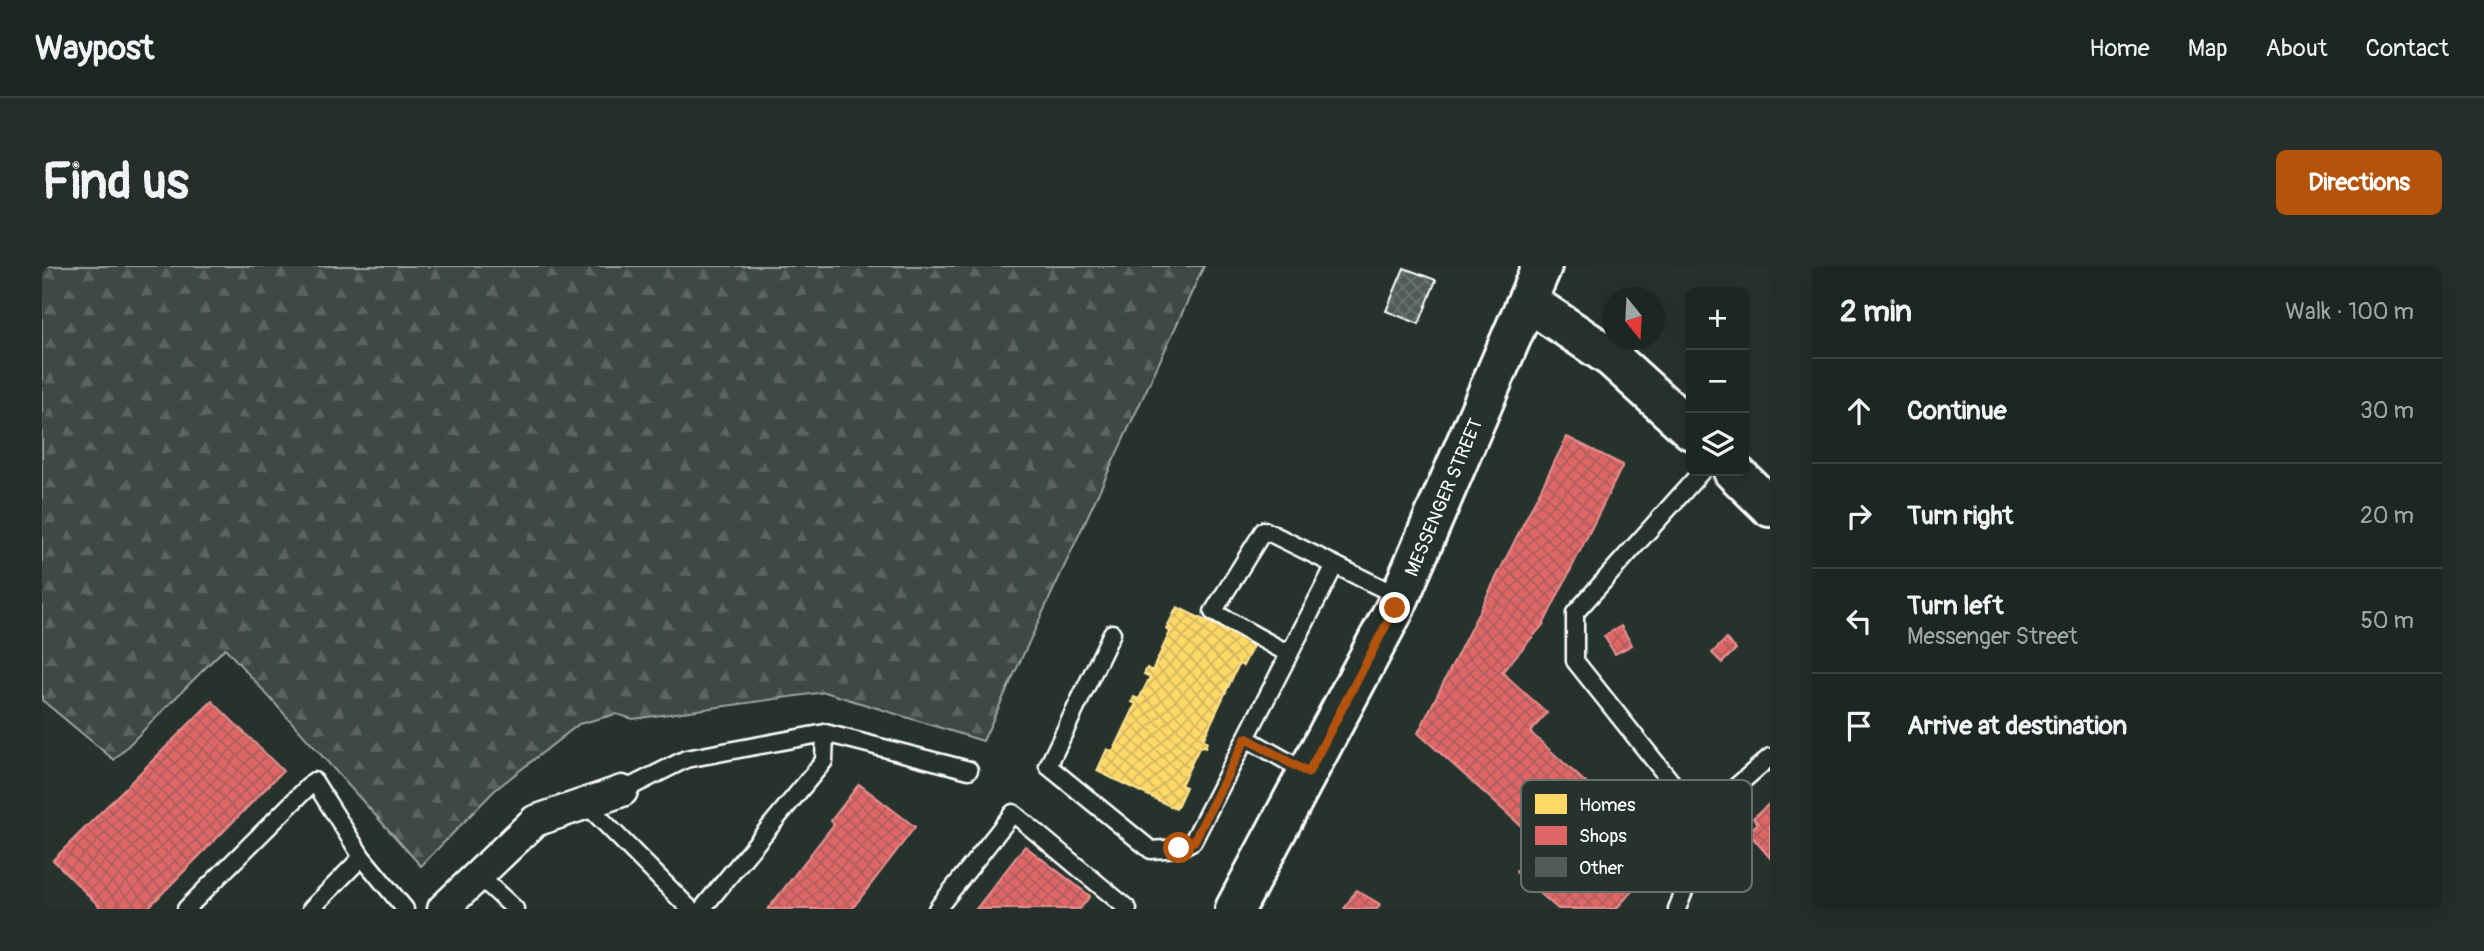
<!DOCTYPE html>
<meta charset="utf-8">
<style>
:root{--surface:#1c2622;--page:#252e2a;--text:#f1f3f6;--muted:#a0a5a5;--line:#3a4340;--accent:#b45309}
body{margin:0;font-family:Pangolin,sans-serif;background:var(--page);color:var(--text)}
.controls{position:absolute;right:21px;top:21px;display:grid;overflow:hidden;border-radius:10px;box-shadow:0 7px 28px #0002}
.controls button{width:63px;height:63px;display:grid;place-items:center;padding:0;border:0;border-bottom:2px solid var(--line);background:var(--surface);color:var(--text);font:35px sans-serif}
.compass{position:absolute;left:1560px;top:21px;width:63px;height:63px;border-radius:50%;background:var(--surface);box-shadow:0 7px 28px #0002;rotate:162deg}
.stop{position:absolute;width:21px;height:21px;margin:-16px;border:5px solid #b45309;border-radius:50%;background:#fff}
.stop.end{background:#b45309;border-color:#fff;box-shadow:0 2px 7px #0008}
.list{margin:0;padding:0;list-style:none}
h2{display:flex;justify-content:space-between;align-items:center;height:91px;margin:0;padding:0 28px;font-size:30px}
h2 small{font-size:23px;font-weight:400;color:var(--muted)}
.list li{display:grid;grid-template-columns:46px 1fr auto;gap:21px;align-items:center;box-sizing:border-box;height:105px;padding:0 28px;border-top:2px solid var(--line)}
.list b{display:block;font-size:26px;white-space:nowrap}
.list p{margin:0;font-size:23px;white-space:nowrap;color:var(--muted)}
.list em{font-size:23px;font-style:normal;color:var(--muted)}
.icon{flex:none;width:38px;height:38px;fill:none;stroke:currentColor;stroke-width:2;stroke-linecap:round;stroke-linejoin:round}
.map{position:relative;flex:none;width:1728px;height:643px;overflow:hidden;border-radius:10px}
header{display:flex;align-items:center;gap:42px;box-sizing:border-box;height:98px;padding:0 35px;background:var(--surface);border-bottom:2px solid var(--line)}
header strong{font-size:33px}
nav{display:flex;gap:38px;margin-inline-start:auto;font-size:24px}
.intro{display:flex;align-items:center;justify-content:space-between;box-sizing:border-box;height:168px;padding:0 42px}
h1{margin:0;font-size:49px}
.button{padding:18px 32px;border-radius:10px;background:var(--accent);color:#fff;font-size:24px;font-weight:700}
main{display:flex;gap:42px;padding:0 42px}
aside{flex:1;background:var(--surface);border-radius:10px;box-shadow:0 7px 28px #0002}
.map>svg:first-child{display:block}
.forest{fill:url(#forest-firs);stroke:#9ea4a2;stroke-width:2}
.homes{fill:url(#homes-cross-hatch);stroke:#ffe494;stroke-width:2}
.shops{fill:url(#shops-cross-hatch);stroke:#e99494;stroke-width:2}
.building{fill:url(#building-cross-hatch);stroke:#fff;stroke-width:2}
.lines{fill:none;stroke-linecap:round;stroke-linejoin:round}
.service-casing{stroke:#fff;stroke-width:21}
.minor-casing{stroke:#fff;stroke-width:35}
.secondary-casing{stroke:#fff;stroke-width:44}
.service{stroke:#26332d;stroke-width:16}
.minor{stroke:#26332d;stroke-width:30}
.secondary{stroke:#26332d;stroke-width:38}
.route{stroke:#b45309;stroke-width:9}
.labels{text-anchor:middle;stroke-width:7;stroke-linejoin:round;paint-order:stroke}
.street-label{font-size:19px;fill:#fff;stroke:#26332d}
.key{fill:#26332d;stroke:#67706c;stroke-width:2}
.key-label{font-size:19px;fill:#fff}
</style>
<header>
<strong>Waypost</strong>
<nav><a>Home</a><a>Map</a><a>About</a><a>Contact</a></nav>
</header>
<div class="intro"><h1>Find us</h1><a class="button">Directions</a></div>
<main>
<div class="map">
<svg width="1728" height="643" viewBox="0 0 1728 643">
<defs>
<pattern id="forest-firs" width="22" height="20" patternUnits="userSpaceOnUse" patternTransform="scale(1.75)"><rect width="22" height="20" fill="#3e4944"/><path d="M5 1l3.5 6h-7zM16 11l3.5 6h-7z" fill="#5b6460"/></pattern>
<pattern id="homes-cross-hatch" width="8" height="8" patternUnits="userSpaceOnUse" patternTransform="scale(1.75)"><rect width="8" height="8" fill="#ffd966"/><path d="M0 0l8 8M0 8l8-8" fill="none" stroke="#d2b660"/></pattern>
<pattern id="shops-cross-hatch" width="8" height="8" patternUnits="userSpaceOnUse" patternTransform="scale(1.75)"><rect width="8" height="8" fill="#e06666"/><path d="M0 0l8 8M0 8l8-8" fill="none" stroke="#ac5d5d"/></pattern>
<pattern id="building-cross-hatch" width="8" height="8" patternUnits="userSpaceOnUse" patternTransform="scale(1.75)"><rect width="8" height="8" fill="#515c57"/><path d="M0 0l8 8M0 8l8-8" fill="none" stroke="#6b7470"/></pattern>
</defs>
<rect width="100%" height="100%" fill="#26332d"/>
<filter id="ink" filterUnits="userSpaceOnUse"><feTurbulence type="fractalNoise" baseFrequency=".0143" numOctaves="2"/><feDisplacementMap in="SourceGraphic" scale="14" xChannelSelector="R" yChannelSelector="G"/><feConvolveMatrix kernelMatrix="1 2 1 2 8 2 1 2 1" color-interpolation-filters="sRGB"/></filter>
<g filter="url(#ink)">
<path class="forest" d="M0,0h1162l-221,475 -158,-49 -192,27 -17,-5 -37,10 -84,66 -74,76 -196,-218 -111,112 -72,-60z"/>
<path class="homes" d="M1135,341l77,37 -11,22 -4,-2 -36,76 4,2 -2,6 -5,-2 -19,39 5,2 -10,22 -79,-38 10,-22 6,3 23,-48 -4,-2 2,-5 5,2 11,-22 -6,-3 3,-6 5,3 18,-39 -4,-3z"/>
<path class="shops" d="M1525,171l56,28 -80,160 -41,47 45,41 -17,19 135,123 -49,54h-58l-42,-37 25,-28 -123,-111z
M1579,360l11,19 -17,9 -11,-18z
M1684,373l10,10 -14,14 -10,-10z
M170,435l71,70 -136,138h-45l-49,-49z
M817,518l56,43 -63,82h-84l66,-85 -3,-3z
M1728,537v55l-22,-26 10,-9 -5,-5z
M983,580l65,50 -10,13h-104z
M1314,624l24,14 -3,5h-33z"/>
<path class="building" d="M1362,2l32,12 -17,44 -33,-13z"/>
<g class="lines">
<defs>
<path id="service" d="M1070,367l-64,133 103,84 28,-2 14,-7 53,-103
M1247,388l-76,-42 51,-82 71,35
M783,467l144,37
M1266,507l-62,-35 89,-173 65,32
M580,525l64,-32 139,-26 -1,28 -122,148
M544,538l104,105
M1658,552l70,-61
M436,609l37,34
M144,643l128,-128 48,76 43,52
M269,643l51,-52
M895,643l76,-96 115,96
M1635,643l10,-25 13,-66 -125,-157v-48l127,-142"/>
<path id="minor" d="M401,643l92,-88 87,-30"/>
<path id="secondary" d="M1485,35l85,57 79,72
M1691,205l37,36
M1193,643l160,-301 147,-342"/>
</defs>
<use href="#service" class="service-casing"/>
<use href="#minor" class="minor-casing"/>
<use href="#secondary" class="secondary-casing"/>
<use href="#service" class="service"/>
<use href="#minor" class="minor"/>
<use href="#secondary" class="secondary"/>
</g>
</g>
<g class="lines" filter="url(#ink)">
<path class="route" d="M1137,582l15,-7 52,-103 62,35 87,-165"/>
</g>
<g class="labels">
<g class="street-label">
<text transform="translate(1401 231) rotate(-67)" y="7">MESSENGER STREET</text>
</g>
</g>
<rect x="1479" y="514" width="231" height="112" rx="10" class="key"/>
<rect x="1493" y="528" width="32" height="20" fill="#ffd966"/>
<rect x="1493" y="560" width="32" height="19" fill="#e06666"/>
<rect x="1493" y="591" width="32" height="20" fill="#515c57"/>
<g class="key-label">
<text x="1537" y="545">Homes</text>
<text x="1537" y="576">Shops</text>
<text x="1537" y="608">Other</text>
</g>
</svg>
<div class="controls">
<button>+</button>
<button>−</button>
<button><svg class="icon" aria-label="layers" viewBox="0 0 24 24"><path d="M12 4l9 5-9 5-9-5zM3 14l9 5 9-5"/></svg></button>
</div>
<svg class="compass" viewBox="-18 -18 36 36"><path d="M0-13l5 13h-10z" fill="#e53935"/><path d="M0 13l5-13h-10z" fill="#a0a5a5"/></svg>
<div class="stop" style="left:1137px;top:582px"></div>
<div class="stop end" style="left:1353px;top:342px"></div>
</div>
<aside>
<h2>2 min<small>Walk · 100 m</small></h2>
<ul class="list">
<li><svg class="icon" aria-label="ahead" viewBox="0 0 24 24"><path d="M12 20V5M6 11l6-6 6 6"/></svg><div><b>Continue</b></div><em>30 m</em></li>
<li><svg class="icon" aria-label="right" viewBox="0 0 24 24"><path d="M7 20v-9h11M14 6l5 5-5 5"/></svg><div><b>Turn right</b></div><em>20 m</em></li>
<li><svg class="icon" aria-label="left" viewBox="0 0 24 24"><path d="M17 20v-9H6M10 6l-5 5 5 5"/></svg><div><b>Turn left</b><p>Messenger Street</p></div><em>50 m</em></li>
<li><svg class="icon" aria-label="arrive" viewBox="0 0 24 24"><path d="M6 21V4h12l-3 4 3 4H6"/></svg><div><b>Arrive at destination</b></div></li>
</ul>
</aside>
</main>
